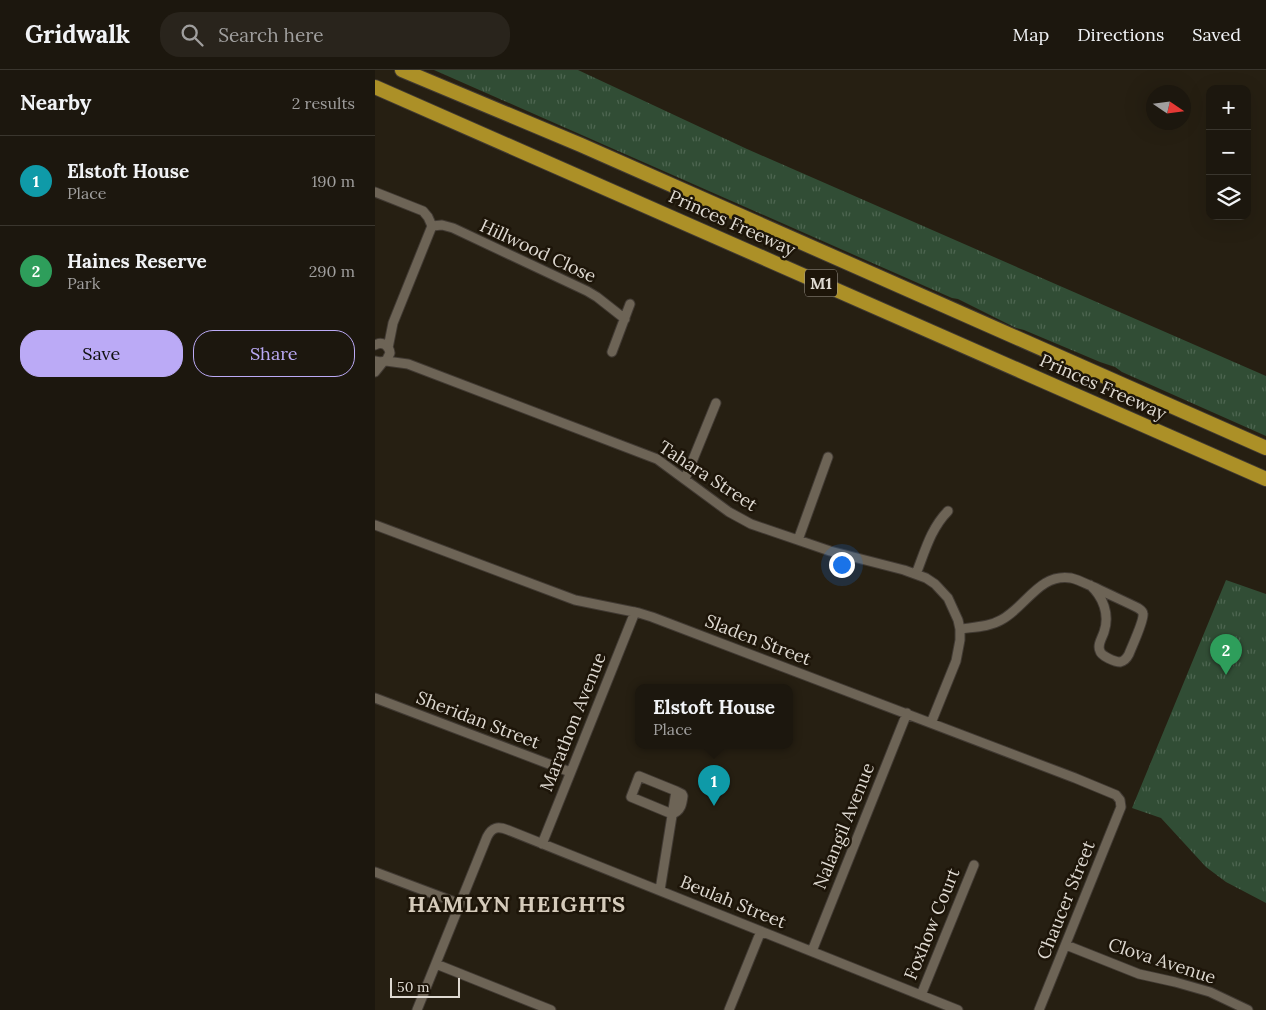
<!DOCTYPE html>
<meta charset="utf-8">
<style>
:root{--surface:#1c170e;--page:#29241c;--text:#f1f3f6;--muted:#a09f9e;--line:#3a362e;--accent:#bbaaf6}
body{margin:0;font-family:Lora,serif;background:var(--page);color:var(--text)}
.controls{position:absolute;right:15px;top:15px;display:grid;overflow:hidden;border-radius:10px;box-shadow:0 5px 20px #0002}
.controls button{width:45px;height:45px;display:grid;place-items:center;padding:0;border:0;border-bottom:1px solid var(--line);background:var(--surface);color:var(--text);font:25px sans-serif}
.compass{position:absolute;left:771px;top:15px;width:45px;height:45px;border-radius:50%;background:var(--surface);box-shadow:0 5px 20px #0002;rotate:103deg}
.scale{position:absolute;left:15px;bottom:12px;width:70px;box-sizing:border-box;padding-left:5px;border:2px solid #ded9d1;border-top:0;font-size:14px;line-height:18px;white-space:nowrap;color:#ded9d1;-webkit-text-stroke:4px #1d1509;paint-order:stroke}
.you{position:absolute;left:466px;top:494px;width:18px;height:18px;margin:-12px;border:4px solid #fff;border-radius:50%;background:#1a73e8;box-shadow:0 0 0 8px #1a73e833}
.badge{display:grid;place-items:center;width:32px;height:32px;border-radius:50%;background:var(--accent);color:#fff;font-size:16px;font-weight:700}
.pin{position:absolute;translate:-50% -41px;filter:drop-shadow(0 1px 2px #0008)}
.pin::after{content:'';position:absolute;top:26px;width:18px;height:15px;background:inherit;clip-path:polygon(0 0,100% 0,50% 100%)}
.popup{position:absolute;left:260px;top:614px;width:158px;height:65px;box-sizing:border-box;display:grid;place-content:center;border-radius:10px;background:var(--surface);filter:drop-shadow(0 1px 4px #0005);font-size:16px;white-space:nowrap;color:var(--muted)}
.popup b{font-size:19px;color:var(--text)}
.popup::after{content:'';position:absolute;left:50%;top:100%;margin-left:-10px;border:10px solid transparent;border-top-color:var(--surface)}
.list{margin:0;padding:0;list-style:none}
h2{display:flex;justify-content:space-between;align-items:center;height:65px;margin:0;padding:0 20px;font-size:21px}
h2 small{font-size:16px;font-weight:400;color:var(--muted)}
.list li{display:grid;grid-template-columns:32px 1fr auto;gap:15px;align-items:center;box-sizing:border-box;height:90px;padding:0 20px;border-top:1px solid var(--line)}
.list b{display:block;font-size:19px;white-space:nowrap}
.list p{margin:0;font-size:16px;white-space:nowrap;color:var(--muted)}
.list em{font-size:16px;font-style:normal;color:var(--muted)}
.actions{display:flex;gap:10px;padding:15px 20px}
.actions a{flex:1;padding:11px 0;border:1px solid var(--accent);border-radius:20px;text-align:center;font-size:18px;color:var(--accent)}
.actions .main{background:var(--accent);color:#111}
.icon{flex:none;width:28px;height:28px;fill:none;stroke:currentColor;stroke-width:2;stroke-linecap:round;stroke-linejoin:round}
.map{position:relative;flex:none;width:891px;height:940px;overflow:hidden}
header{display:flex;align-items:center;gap:30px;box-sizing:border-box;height:70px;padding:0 25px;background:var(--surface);border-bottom:1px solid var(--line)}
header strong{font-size:24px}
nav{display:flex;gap:28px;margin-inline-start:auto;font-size:18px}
.search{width:350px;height:45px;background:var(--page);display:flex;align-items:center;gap:12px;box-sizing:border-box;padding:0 18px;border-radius:20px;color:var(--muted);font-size:19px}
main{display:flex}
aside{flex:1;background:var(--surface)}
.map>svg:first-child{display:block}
.grass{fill:url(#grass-tufts)}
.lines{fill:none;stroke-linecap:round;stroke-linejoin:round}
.minor-casing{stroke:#413a33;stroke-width:11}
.highway-casing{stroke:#413a33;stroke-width:16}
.minor{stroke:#6d6456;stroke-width:9}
.highway{stroke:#ac9027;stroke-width:14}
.labels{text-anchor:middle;stroke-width:5;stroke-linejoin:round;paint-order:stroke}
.shield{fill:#1d1509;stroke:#a49e95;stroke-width:1}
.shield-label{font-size:16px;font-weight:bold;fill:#ded9d1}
.street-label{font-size:18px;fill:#ded9d1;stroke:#1d1509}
.district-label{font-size:22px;font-weight:bold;letter-spacing:1px;fill:#d5cbbb;stroke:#1d1509}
</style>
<header>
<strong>Gridwalk</strong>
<div class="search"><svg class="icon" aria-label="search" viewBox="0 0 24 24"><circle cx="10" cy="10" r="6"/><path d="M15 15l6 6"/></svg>Search here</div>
<nav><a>Map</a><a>Directions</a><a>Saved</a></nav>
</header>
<main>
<aside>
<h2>Nearby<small>2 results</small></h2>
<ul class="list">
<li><span class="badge" style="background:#0f9aa8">1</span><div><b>Elstoft House</b><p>Place</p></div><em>190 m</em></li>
<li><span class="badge" style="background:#2e9e5b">2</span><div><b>Haines Reserve</b><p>Park</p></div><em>290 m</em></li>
</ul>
<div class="actions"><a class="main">Save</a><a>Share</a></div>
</aside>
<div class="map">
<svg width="891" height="940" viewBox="0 0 891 940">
<defs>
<pattern id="grass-tufts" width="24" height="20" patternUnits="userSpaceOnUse" patternTransform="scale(1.25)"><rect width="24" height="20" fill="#314d35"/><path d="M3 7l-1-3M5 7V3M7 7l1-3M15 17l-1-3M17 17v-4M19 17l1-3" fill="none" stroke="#4e6651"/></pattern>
</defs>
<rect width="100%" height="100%" fill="#261f12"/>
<path class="grass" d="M59,0h144l169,79 519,227v60l-144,-64 -7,-5 -15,-5 -76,-32 -8,-2 -58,-29 -6,-1z
M851,510l40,14v309l-40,-21 -20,-15 -45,-49 -29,-10z"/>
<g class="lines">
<defs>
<path id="minor" d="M0,122l48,19 5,6 4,9
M57,156l10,-1 11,3 134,63 10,6 28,22
M0,275c7,-4 14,0 15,8l-4,8 -6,1 -5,-1
M13,278l5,-25 39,-97
M237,282l18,-48
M11,291l22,3 249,95 72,53 22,12 79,27 74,19 22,8 9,6 13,14 10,22 2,9v11l-4,21 -25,62
M0,302l8,-10
M310,409l31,-76
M0,455l200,75 64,13 13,4 423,161 41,17 4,5 1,7 -82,203
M423,470l30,-83
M541,504c9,-23 15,-46 32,-63
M585,559c14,-2 29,-2 41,-9 25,-13 38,-47 70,-42 9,2 17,7 25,10 14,7 28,13 42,20 3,2 5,3 5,6 1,7 -11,32 -14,40 -2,4 -4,7 -9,8 -5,0 -19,-6 -20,-11 -3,-6 2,-13 4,-19 6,-18 -1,-35 -14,-47
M0,628l195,74
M297,744c9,-3 10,-10 11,-18l-1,-2 -6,-3
M167,774l93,-232
M0,802l85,32
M285,820l16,-99 -37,-15 -8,21 41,17
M691,875l73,29 36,8 35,10 38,18
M437,881l95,-238
M61,894l115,46
M546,925l53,-130
M42,940l70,-173c5,-10 11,-11 21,-7l450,180
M354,940l32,-79"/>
<path id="highway" d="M27,0l179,75 685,303
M0,17l891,392"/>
</defs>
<use href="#minor" class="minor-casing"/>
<use href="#highway" class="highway-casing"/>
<use href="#minor" class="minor"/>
<use href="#highway" class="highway"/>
</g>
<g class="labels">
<rect class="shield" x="430" y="199.5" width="32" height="27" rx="4"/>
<g class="shield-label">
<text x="446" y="219">M1</text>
</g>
<g class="street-label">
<text transform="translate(357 153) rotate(24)" y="6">Princes Freeway</text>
<text transform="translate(163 181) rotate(25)" y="6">Hillwood Close</text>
<text transform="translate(728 317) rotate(24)" y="6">Princes Freeway</text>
<text transform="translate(333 406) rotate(33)" y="6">Tahara Street</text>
<text transform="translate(383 570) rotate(21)" y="6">Sladen Street</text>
<text transform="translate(103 650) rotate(21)" y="6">Sheridan Street</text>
<text transform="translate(198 652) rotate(-68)" y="6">Marathon Avenue</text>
<text transform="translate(469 756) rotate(-68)" y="6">Nalangil Avenue</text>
<text transform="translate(691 830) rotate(-68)" y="6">Chaucer Street</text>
<text transform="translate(358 832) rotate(22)" y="6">Beulah Street</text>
<text transform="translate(557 854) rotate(-68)" y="6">Foxhow Court</text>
<text transform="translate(787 891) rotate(18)" y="6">Clova Avenue</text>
</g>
<g class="district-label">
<text x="142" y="842">HAMLYN HEIGHTS</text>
</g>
</g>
</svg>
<div class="controls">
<button>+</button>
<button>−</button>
<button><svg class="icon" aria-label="layers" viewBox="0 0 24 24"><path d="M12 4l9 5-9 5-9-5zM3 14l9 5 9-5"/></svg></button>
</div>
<svg class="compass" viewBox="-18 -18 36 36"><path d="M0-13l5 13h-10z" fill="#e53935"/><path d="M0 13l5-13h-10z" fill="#a09f9e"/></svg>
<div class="scale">50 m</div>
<div class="you"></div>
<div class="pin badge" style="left:339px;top:736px;background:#0f9aa8">1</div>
<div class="popup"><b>Elstoft House</b>Place</div>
<div class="pin badge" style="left:851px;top:605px;background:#2e9e5b">2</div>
</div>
</main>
